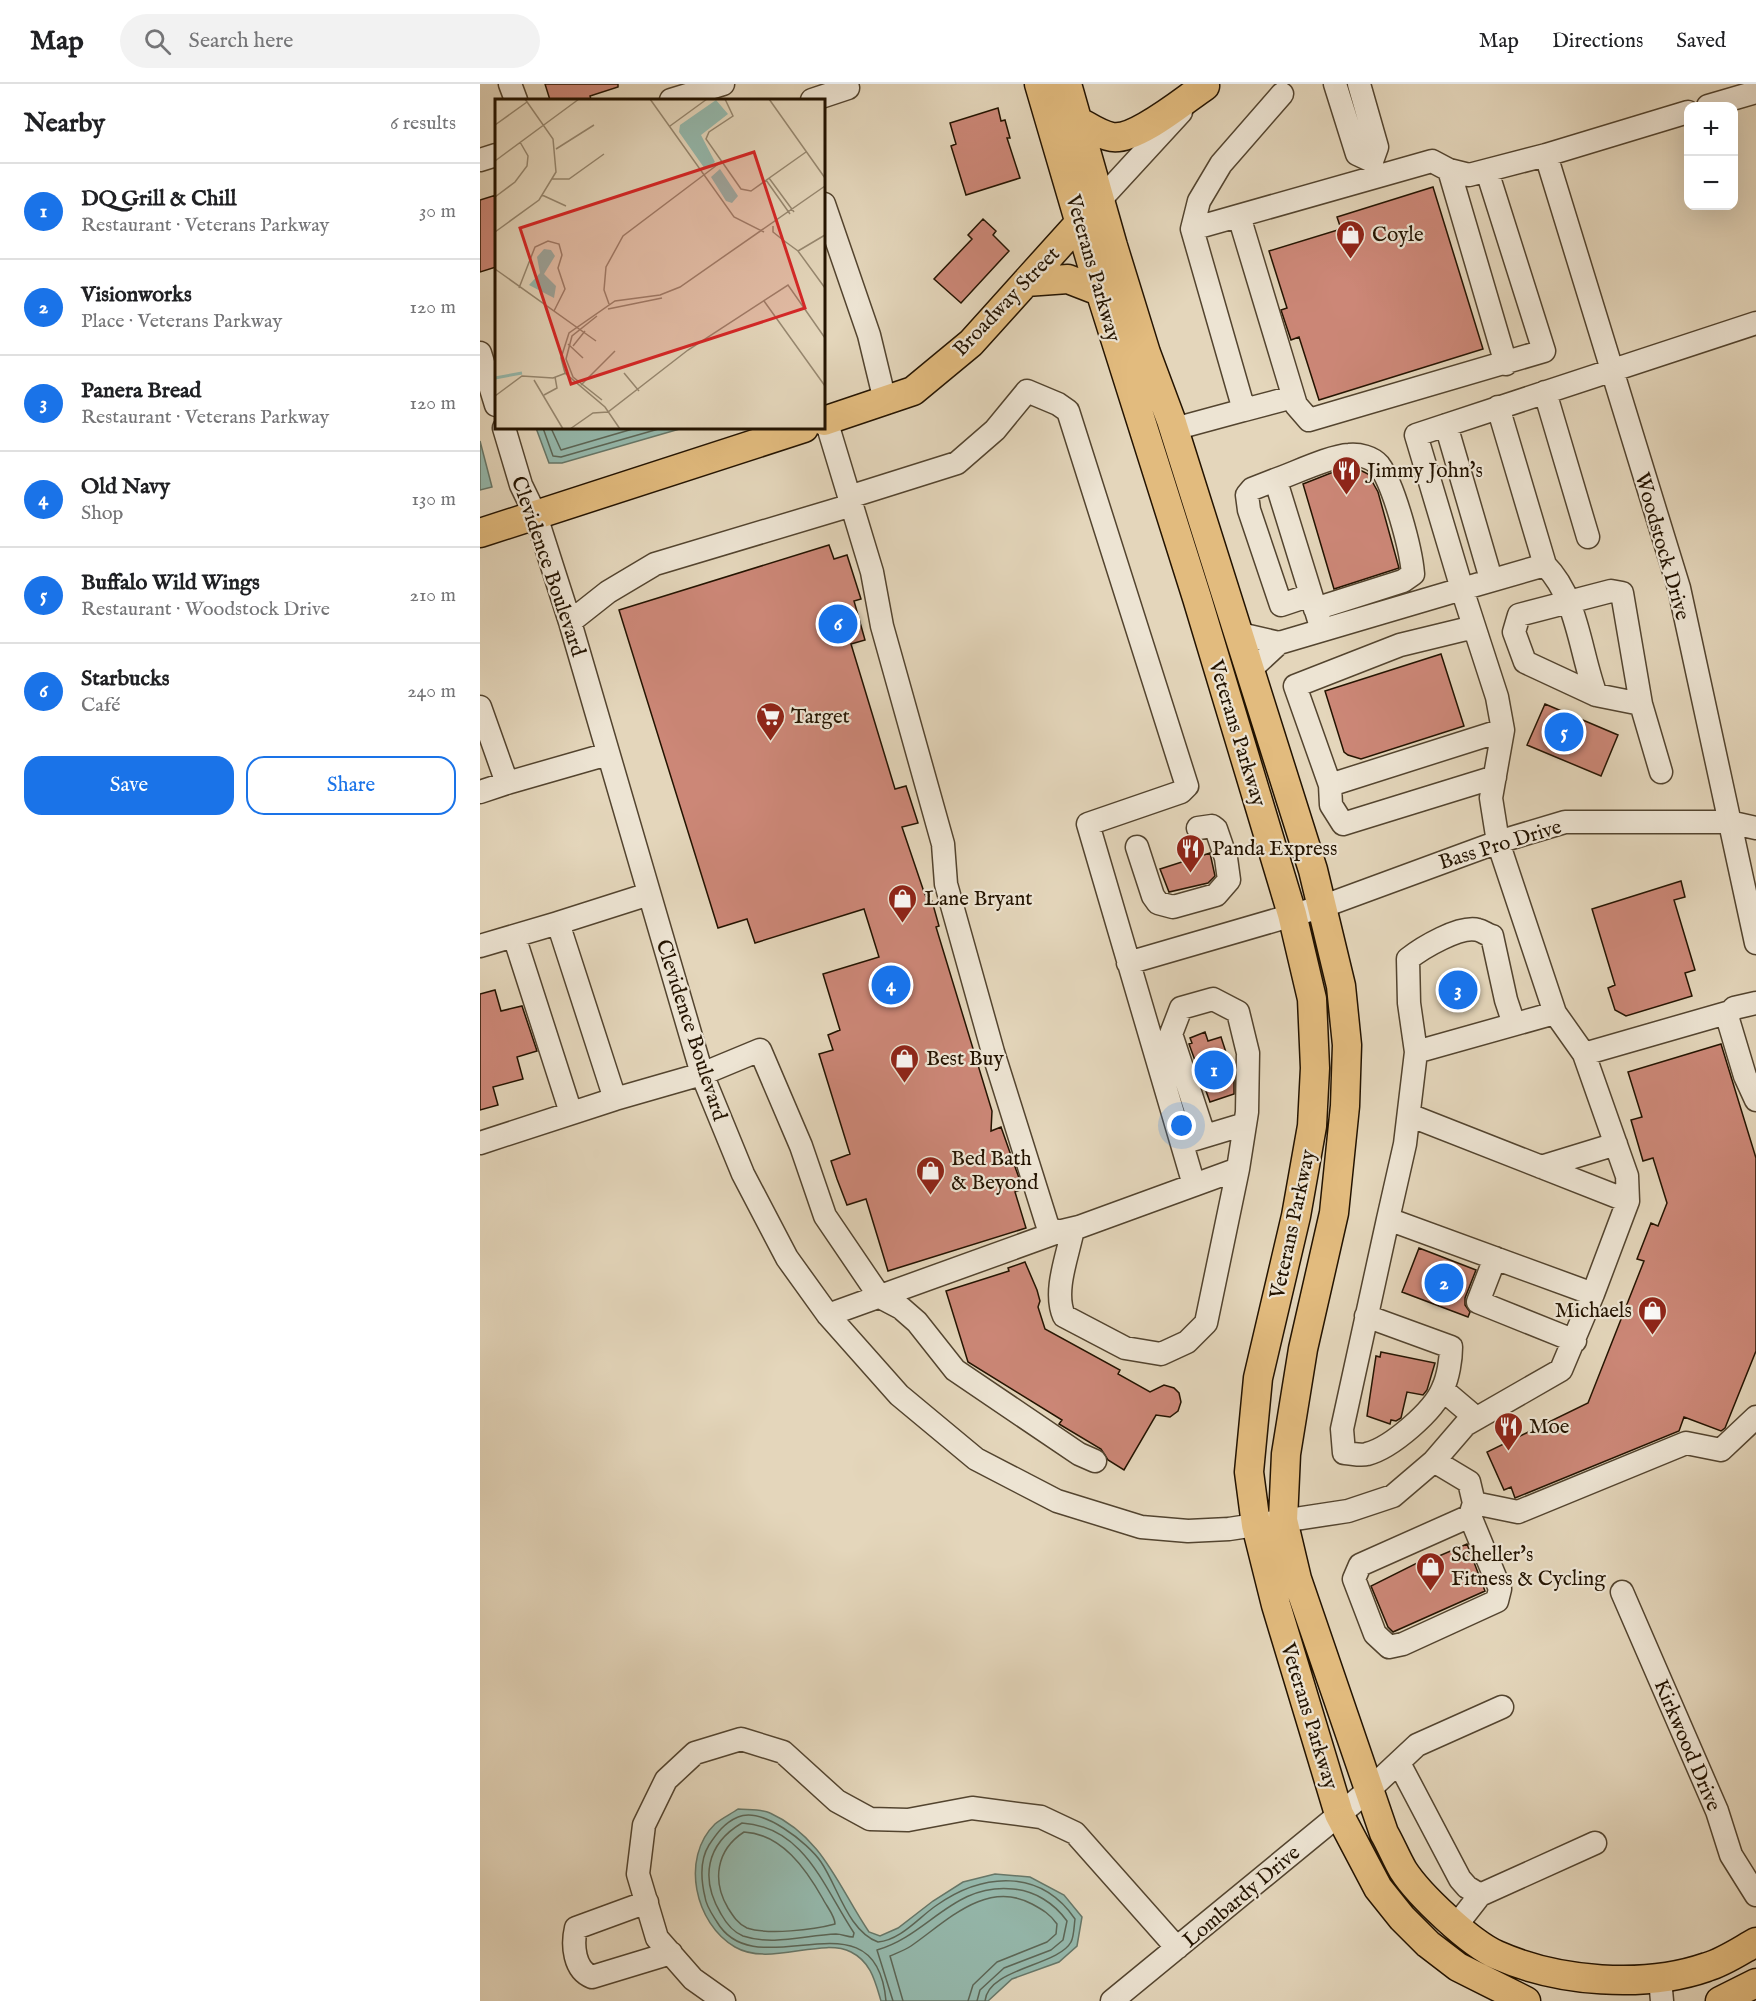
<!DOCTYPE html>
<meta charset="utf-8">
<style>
:root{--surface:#fff;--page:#f2f2f2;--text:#202124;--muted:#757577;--line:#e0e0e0;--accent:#1a73e8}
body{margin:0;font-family:"IM FELL English",serif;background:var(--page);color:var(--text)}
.controls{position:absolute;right:18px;top:18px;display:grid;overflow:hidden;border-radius:12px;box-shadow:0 6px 24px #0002}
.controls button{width:54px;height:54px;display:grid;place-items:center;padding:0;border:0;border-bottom:2px solid var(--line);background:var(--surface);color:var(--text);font:30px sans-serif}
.you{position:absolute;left:702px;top:1042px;width:21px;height:21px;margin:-15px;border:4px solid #fff;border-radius:50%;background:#1a73e8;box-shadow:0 0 0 9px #1a73e833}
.badge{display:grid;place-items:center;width:39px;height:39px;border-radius:50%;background:var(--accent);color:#fff;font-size:20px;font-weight:700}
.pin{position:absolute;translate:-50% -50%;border:3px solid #fff;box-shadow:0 2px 6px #0006}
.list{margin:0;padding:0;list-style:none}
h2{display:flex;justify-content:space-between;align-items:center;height:78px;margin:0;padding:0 24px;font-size:26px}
h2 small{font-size:20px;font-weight:400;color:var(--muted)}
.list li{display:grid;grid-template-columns:39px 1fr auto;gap:18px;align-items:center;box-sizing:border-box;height:96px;padding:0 24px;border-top:2px solid var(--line)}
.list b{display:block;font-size:22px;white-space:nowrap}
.list p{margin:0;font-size:20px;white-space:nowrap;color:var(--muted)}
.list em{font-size:20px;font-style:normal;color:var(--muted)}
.actions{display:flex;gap:12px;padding:18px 24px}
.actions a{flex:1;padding:14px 0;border:2px solid var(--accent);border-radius:18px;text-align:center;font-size:21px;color:var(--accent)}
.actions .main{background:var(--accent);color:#fff}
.icon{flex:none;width:33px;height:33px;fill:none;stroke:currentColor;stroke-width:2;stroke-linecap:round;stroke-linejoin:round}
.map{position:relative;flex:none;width:1276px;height:1917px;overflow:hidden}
header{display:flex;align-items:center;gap:36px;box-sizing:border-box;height:84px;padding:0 30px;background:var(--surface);border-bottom:2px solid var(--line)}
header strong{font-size:28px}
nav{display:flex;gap:33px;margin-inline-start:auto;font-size:21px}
.search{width:420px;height:54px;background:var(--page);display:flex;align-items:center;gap:15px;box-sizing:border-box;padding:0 21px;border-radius:33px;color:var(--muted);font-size:22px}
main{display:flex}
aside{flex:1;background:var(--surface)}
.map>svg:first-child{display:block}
.water{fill:#95b9ad;stroke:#677768;stroke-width:1.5}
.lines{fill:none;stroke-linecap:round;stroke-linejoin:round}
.shore{stroke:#5c6656;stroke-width:1.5}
.building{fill:#cc8777;stroke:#231300;stroke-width:1.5}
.minor-casing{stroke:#53442f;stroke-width:25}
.major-casing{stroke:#231300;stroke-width:31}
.minor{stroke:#ede4d3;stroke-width:22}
.major{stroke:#e2bb7e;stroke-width:28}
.labels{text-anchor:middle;stroke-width:4.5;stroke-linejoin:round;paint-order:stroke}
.poi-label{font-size:21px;fill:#231300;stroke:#ede4d3;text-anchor:start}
.street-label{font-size:21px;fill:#231300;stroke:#ede4d3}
.inset-river{fill:none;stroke:#95b9ad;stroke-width:3}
.inset-road{fill:none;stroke:#978870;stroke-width:1.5}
.view{fill:#d62828;fill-opacity:0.15;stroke:#d62828;stroke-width:3}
.inset-edge{fill:none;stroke:#231300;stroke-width:3}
</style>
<header>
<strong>Map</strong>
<div class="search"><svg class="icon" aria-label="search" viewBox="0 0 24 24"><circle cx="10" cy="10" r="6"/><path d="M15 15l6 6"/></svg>Search here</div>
<nav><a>Map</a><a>Directions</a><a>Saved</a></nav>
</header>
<main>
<aside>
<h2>Nearby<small>6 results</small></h2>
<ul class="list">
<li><span class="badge">1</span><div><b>DQ Grill &amp; Chill</b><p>Restaurant · Veterans Parkway</p></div><em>30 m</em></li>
<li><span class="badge">2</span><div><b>Visionworks</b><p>Place · Veterans Parkway</p></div><em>120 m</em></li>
<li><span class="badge">3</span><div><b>Panera Bread</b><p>Restaurant · Veterans Parkway</p></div><em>120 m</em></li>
<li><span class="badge">4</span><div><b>Old Navy</b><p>Shop</p></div><em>130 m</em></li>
<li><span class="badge">5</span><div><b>Buffalo Wild Wings</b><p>Restaurant · Woodstock Drive</p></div><em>210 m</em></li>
<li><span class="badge">6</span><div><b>Starbucks</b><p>Café</p></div><em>240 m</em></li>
</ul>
<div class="actions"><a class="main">Save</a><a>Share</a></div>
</aside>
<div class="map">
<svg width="1276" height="1917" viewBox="0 0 1276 1917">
<rect width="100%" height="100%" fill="#e4d6bb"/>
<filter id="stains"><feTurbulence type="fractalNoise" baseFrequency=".00333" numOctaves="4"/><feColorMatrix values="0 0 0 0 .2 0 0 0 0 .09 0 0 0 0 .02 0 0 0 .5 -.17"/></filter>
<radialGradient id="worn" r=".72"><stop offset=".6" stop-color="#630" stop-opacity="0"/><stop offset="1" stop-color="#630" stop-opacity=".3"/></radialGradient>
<path class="water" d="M56,344h147l-121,35h-13z
M0,357l12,46 -12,3z
M258,1725c10,1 24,0 32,4 53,24 69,75 99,119l11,4 18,-8 35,-27 30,-19 32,-8 35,3 34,18 18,22 -5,29 -18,16 -47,17 -24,22h-107c-6,-20 -10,-39 -30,-49 -30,-15 -82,15 -116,-5 -40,-23 -55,-89 -20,-123 7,-6 16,-10 23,-15z"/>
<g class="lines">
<path class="shore" d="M63,344l10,28 8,1 101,-29
M71,344l10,22 75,-22
M262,1739c63,4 82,65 112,110l-1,4c-6,0 -11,-3 -17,-3 -30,1 -63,12 -93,2 -10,-4 -17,-13 -22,-22 -21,-35 -15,-70 21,-91z
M264,1748c38,2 62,37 79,67 4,8 12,17 12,25 -22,6 -67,11 -88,4 -9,-4 -14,-12 -19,-20 -16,-27 -12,-58 16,-76z
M406,1917c-10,-114 -129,-11 -169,-79 -5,-8 -11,-16 -12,-25 -4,-17 -6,-36 4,-52 8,-12 15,-22 29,-28 24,-11 70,26 83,45 17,25 27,69 57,80 23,-2 41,-25 59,-37 46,-32 103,-37 138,14 -1,7 -1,18 -4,23 -13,24 -83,26 -86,59
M413,1917l-16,-51c52,-15 76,-67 136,-61 22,2 41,14 54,32l-4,19 -12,10 -47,18 -24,22 -3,11
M423,1917l-13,-45c7,-3 15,-6 21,-10 35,-24 75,-67 121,-42 11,6 18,10 25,20l-1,10 -9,8 -50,20 -24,23 -5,16"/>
</g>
<path class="building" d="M65,0h73v3l-28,9 1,4h-41z
M518,24l3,13 4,-1 5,18h-3l13,40 -54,17 -15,-49 5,-2 -6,-21z
M953,103l50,162 -164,51 -20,-63 -8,3 -10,-30 6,-2 -18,-57 72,-22 -4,-12z
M16,111v72l-16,5v-72z
M503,135l13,12 -3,4 16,16 -48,52 -27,-24 38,-40 -4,-4z
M876,384l12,6 10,18 21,76 -65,21 -31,-105 33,-13z
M349,461l5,14 13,-4 14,44 -7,2 11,39 -14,4 44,145 11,-3 12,37 -16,4 22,65 4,9h4l7,25 -3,1 56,184 -1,20 10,-4 18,51 1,12 -5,2 11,36 -138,43 -22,-72 -19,6 -10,-26 -6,-18 19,-7 -31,-100 14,-4 -5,-15 12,-5 -17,-56 56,-17 -15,-48 -109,34 -8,-24 -29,9 -99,-318z
M961,570l23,72 -103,33 -13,-4 -4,-3 -19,-61z
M1065,620l73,31 -17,41 -74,-31z
M730,769l5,23 -7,7 -39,9 -9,-23z
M1201,797l4,16 -11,3 21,70 -10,3 7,23 -66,20 -11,-6 -7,-22 7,-3 -23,-76z
M15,906l6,21 21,-5 15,45 -20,6 6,22 -30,8 5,18 -18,5v-116z
M725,948l3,9 13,-4 13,40v17l-24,8 -21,-58 3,-1 -2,-5z
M1241,960l35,114v193l-31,77 -4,3 -37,-14 -5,14 -164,67 -4,-11 -7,3 -17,-38 101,-49 56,-142 -7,-2 14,-36 7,3 9,-23 -14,-45 -10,3 -12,-41 11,-3 -14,-45z
M939,1164l57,22 -11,28v7l5,7 -2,5 -66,-25z
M545,1178l12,28 3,11 -2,6 7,22 75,41 -2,4 32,18 14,-7 10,3 5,5 2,9 -3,9 -8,6 -14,-2 -32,55 -16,-10 -7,-11 -42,-25 3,-4 -94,-58 -22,-71 63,-20 -1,-3z
M901,1268l54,11 -8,27 -4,5 -16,-3 -6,26 -5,3 -5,-1 -1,4 -23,-8 9,-60 4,1z
M987,1460l18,47 -92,41 -5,-5 -17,-41 60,-30 1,3z"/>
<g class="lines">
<defs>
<path id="minor" d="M30,0l6,16
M855,0l22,70 15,7 5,-14 -18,-63
M191,16l52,-16
M332,16l36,-12 -1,-4
M1228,22l48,-14
M1066,71l133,433 77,355
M0,76l16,-5
M969,86l57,194
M621,115l80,-87
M344,120l45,131 16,66
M759,132l57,189 13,15 235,-69 -57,-180
M712,145l240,-68 17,9 20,5 77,-20 142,-43
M0,269l16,52
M1065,308l43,145
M1018,323l47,158
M764,326l49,-13
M346,336l46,152 10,54 61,218 3,40 47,168 55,175 10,5 21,-5 159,-58 9,-57 1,-59 -10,-41 -25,-13 -32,9 -10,26 33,101
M966,341l45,154
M24,344l17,57 15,31 34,106 132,452 41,100 44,84 41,57 71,80 77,64 81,42 84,26 47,4 41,-2 119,-18 45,-15 41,-35 35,21 5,21 -4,13 -110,49 -6,14 21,55 14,13 14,-3 94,-43 3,-12 -30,-73
M694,345l70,-19 -52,-181 7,-28 22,-37 61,-70
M795,396c20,-7 55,-24 74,-25 10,-1 23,2 30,10 15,20 32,84 34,109l-10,7 -88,28
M369,413l108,-34 38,-33 32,-39 31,13 10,7 119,375 -6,6 -93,32 106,361
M831,511l-30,10 -32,-95 -2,-15 5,-6 23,-9 4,11 43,139
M90,538l38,-30 47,-28 197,-59
M760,550l39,9
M771,585l28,-26 183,-54 35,108 6,33 -12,68 7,44 57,171 29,41 146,-42
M1116,611l-71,-33 -11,-30 5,-17 92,-24 11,2 19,111
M0,623l27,76 101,-29
M1181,688l-20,-68 -45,-9c-16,-42 -18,-97 -51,-130l-83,24 -46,-154 340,-112
M1015,693l-152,47 -12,-19 -1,-20 173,-55
M850,701l-35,-99 105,-41 74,-18
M0,708l27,-9
M657,763l16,49 5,7 15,4 43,-12 13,-15 -3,-22 -10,-29 -4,-3 -14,2
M169,810l-91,29 57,176 87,-25 58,-24 41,96 24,70 55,81 21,11 16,14 38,48 124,84 16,7
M34,852l57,177
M0,862l78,-23
M648,879l196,-57 174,-64 67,-20h164l27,6
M1276,919l-22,5 -7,8 18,60 11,24
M936,968l-7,-49 -1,-44c14,-11 52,-34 70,-29 5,1 9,5 14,6l14,64 8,24
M1104,970l43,122 1,25 -35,93
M929,1031l219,86
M712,1056l53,-16
M0,1059l135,-44
M1061,1083l75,-23
M908,1135l17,-75 11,-92 139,-39
M593,1145c-5,26 -20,62 -9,87l61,32 36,6 26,-12 19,-19 32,-154
M1015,1174l-17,44 97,39
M348,1231l230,-83
M886,1232l85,31c0,13 -3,30 -8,41 -9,23 -52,60 -76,66 -7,2 -16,-1 -23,-1l-2,-24 46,-210 205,75 -32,76 -96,55 -31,36
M963,1306l33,28
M994,1419l44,9 168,-69 35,7 35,-33
M1142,1508l95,219 14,44 25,40
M919,1679l61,116 7,8 13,8
M167,1818l-71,26c-4,17 -2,42 16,49l79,-24
M975,1843l25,-32 115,-52
M1180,1895l2,22
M244,1917l-31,-22 -36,-41 -19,-64 6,-49 22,-45 29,-27 46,-14 42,13 54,49 33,18 38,1 64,-12 69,9 34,16 102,115
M632,1917l257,-211 48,-45 85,-38"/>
<path id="major" d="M559,0l56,191 102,323 95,316 20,85 3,69 -3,58 -16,90 -38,162 -9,94 7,53 20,80 63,209 39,74 24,30 26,26 30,23 68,34
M587,0l46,162 33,107 25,67 142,450 28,116 6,59 -2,61 -11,107 -31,136 -17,105 -3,66 14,59 87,254c7,12 12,25 19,37 16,25 67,73 94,85 61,27 147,34 210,12 17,-5 33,-16 49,-25
M598,37c11,6 22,14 34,16 24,4 72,-37 93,-51
M546,198l42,-3 31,12
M344,337l89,-30 58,-48 118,-131
M0,449l324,-105
M1240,1917l36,-18"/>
</defs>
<use href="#minor" class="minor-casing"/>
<use href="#major" class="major-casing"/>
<use href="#minor" class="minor"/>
<use href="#major" class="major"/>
</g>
<defs>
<symbol id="shop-pin" viewBox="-11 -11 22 30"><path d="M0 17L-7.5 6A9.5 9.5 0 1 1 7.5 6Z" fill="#8f2418" stroke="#ede4d3"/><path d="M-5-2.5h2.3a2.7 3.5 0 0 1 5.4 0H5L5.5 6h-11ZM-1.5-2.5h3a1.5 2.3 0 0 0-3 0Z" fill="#fff"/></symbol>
<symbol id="restaurant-pin" viewBox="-11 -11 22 30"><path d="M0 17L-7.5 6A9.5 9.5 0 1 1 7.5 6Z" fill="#8f2418" stroke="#ede4d3"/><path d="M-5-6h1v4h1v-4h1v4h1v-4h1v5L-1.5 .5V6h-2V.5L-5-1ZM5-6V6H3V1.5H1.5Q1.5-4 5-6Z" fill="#fff"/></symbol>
<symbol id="supermarket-pin" viewBox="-11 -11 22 30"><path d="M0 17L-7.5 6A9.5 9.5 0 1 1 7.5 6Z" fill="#8f2418" stroke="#ede4d3"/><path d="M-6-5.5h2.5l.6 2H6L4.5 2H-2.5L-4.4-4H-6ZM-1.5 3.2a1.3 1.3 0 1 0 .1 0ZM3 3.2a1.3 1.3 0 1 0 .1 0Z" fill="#fff"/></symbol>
</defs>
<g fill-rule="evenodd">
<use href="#shop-pin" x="854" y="134" width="33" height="45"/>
<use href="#restaurant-pin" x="850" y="370" width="33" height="45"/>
<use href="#supermarket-pin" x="274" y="616" width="33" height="45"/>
<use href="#restaurant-pin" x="694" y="748" width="33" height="45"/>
<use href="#shop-pin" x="406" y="798" width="33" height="45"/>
<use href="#shop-pin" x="408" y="958" width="33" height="45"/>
<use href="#shop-pin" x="434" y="1070" width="33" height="45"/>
<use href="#shop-pin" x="1156" y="1210" width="33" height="45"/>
<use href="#restaurant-pin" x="1012" y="1326" width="33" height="45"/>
<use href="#shop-pin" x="934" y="1466" width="33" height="45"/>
</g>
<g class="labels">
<g class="poi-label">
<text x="892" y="157">Coyle</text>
<text x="887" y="393">Jimmy John's</text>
<text x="311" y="639">Target</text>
<text x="732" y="771">Panda Express</text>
<text x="444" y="821">Lane Bryant</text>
<text x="446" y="981">Best Buy</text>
<text x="471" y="1081">Bed Bath<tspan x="471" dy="24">&amp; Beyond</tspan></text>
<text x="1152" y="1233" text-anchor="end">Michaels</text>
<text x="1049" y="1349">Moe</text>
<text x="971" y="1477">Scheller's<tspan x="971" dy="24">Fitness &amp; Cycling</tspan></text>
</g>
<g class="street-label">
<text transform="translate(614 184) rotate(74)" y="7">Veterans Parkway</text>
<text transform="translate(526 217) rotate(-46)" y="7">Broadway Street</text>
<text transform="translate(1183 462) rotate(74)" y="7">Woodstock Drive</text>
<text transform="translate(69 482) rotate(71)" y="7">Clevidence Boulevard</text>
<text transform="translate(758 649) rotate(73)" y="7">Veterans Parkway</text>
<text transform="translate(1020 760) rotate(-17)" y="7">Bass Pro Drive</text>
<text transform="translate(212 946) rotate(72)" y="7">Clevidence Boulevard</text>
<text transform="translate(812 1140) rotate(-78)" y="7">Veterans Parkway</text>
<text transform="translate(830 1632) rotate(73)" y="7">Veterans Parkway</text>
<text transform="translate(1208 1661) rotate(67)" y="7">Kirkwood Drive</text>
<text transform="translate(761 1812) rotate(-40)" y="7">Lombardy Drive</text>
</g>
</g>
<g transform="translate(15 15)">
<rect width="330" height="330" fill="#e4d6bb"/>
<path d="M221,1l12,14 -27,21 14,27 -10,7 -26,-37 1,-7zM225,70l18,27 -6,7 -6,-2 -15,-24zM49,150l7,1 4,6 -11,18 12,12 -2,12 -25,-13 11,-12 -3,-16z" fill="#95b9ad"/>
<path class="inset-river" d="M0,279l27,-5"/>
<path class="inset-road" d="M155,0l84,118 30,15M230,0l8,17 -24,16 -3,7 35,50 10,2 55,-39M274,0l56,79M0,26l32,-23M175,27l37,-27M61,50l38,-24M0,62l84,-62M274,79l25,34M57,80h17l35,-25M271,81l24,34M47,96l24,11M0,98l20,-15 12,-16 1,-10 -8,-14M278,127v6l10,8M0,133l44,-32 17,-28 -3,-33 -28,-40M288,141l15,11 27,37M303,152l27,-16M0,170l101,72M24,189l16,-41 13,-6 11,3 3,11 -4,13 7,21 -11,22M269,202l61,85M114,205l-5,-14 2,-23 17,-31 98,-74M113,210l54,-11M102,217l-25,20 -6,23 7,18 29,23M73,245l15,14M78,247l12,-15M129,274l15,18M39,281l29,49M86,286l34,-34M49,296l13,-7 -2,-11M0,297l27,-20 31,2 13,-5M75,330l23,-16 15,-1 80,-62 100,-65 37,53M125,330l-15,-22 -40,-34 -4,-15 8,-25 46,-32 45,-6 20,-8 145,-101"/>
<path class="view" d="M259,53l51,156 -234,76 -51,-156z"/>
<rect width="330" height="330" class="inset-edge"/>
</g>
<rect width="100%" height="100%" filter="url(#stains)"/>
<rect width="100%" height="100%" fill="url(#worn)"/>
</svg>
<div class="controls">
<button>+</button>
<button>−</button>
</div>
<div class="you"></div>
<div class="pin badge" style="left:734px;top:986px">1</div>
<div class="pin badge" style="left:964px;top:1199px">2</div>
<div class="pin badge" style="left:978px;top:906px">3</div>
<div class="pin badge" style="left:411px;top:901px">4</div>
<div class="pin badge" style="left:1084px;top:648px">5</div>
<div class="pin badge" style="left:358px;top:540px">6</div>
</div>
</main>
